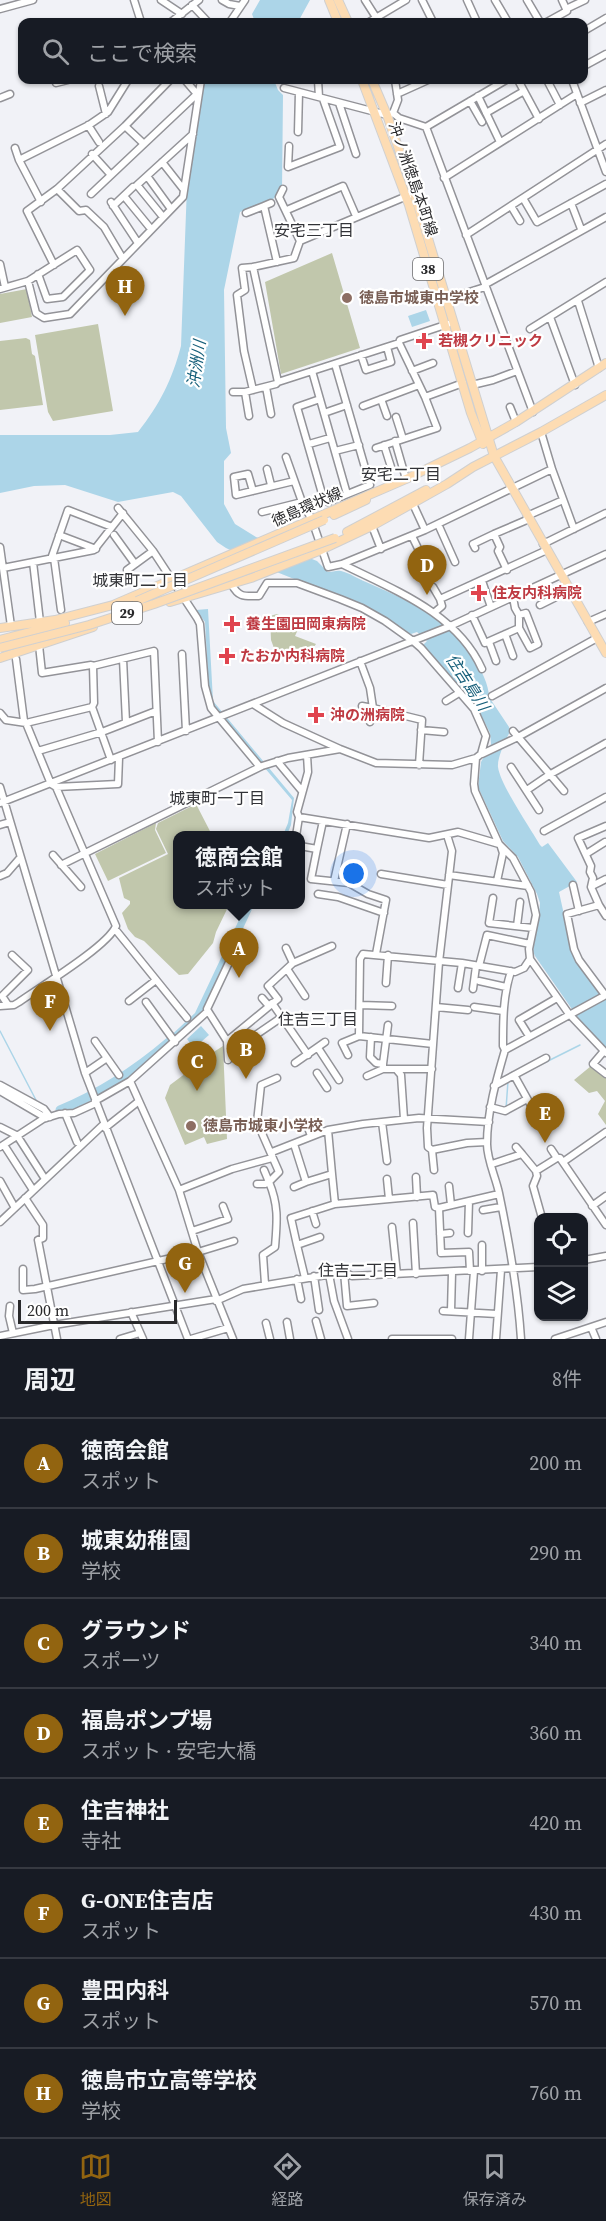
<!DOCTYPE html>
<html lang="ja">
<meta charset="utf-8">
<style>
:root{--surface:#171b24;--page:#242831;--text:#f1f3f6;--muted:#9ea1a6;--line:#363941;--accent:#926410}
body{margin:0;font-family:"Source Serif 4","Noto Sans JP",serif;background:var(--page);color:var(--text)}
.controls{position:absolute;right:18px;bottom:18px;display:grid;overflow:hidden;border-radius:12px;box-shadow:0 2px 4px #0004}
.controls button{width:54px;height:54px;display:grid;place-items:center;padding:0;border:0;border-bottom:2px solid var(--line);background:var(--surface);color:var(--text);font:30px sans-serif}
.scale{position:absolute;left:18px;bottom:15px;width:159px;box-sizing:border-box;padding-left:6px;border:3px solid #29292b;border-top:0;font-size:16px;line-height:21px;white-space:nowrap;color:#29292b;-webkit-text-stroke:4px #fff;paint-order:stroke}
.you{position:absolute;left:354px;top:874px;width:21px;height:21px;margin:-15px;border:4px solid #fff;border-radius:50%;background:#1a73e8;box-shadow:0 0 0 9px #1a73e833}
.badge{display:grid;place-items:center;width:39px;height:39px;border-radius:50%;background:var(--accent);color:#fff;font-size:20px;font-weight:700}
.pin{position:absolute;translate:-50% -50px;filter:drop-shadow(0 2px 3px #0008)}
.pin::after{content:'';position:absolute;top:32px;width:21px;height:18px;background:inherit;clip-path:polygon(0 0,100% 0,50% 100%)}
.popup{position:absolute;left:173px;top:831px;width:132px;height:78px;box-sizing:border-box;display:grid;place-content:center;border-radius:12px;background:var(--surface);filter:drop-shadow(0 2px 4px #0005);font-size:20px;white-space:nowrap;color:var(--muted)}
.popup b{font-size:22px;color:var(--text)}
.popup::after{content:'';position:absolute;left:50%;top:100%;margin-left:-12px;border:12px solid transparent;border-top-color:var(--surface)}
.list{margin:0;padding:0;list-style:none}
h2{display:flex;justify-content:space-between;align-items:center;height:78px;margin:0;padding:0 24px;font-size:26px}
h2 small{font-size:20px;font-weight:400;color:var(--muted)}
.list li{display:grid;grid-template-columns:39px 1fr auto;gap:18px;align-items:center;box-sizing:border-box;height:90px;padding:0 24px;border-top:2px solid var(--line)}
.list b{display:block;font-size:22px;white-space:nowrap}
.list p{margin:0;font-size:20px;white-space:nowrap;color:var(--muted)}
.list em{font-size:20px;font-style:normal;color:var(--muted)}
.icon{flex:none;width:33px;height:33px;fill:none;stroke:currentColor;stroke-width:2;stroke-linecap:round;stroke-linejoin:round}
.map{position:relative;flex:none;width:606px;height:1339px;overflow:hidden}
.search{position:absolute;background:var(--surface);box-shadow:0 2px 4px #0004;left:18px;right:18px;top:18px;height:66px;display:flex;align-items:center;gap:15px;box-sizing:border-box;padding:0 21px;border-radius:12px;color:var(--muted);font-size:22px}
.sheet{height:798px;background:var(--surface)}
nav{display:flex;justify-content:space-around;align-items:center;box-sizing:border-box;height:84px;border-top:2px solid var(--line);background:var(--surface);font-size:16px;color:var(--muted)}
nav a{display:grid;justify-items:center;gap:3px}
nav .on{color:var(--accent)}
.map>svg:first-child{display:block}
.green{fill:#c1c7ac}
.water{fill:#acd5e8}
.pier{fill:#f1f2f7}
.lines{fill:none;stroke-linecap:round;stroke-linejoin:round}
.stream{stroke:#acd5e8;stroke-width:1.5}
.river{stroke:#acd5e8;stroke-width:9}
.minor-casing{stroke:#939398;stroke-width:9}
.major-casing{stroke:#d0d0d0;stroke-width:10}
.minor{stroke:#fff;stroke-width:6}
.major{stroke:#fddcb3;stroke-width:8}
.major-bridge-casing{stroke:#d0d0d0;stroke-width:10;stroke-linecap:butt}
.major-bridge{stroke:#fddcb3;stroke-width:8}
.education-dot{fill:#8d6e63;stroke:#fff;stroke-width:2}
.health-dot{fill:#e0444e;stroke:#fff;stroke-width:2}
.labels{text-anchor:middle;stroke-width:4.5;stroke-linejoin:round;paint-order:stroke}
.shield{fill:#fff;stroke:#69696b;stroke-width:1.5}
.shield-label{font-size:14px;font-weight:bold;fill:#29292b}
.street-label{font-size:15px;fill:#29292b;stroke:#fff}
.education-label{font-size:15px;font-weight:bold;fill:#785e54;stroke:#fff;text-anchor:start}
.health-label{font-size:15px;font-weight:bold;fill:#be3a42;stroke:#fff;text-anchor:start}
.neighbourhood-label{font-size:16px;fill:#323337;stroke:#fff}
.water-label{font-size:16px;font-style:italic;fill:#165f7a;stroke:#fff}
</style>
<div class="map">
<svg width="606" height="1339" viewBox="0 0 606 1339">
<rect width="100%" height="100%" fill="#f1f2f7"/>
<path class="green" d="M332,253l28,95 -79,26 -16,-92z
M27,289l5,28 -32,6v-29z
M98,324l15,87 -60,10 -5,-9 -13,-77z
M26,338l4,2 2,14 3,2 8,49 -43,5v-69z
M277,614l23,11 -5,11 21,8 -5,7 -34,5 -6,-16 -1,-24z
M196,804l16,31 -34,1v68l51,1 -13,27 -3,11 -25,31 -9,1 -35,-34 -9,-4 -7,-8 -6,-16 8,-9v-3l-6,-3 -5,-20 49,-24 -12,-25 2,-6z
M156,823l-1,7 11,23 -58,28 -13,-27z
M223,1046l4,93 -20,5 -3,-7 -19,8 -20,-47 5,-13 28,-21 3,2 10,-9 -2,-2z
M591,1066l15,12v47l-8,-11 7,-13 -8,-10 -8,2 -15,-13z"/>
<path class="water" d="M260,0h50l-12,22h-43l-3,-8z
M204,80h70l4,10 5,5 -1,95 -9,9 -33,13 -16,78 2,138 5,25 -7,8v43l11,20 21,13 61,24 11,11c4,0 9,-2 13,-1 9,2 17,8 25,11 25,11 53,23 74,39 19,14 49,52 49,76l20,30 1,5c-4,6 -13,27 -12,35 2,17 32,61 42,78l2,2 6,-4 29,39 -18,10 13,59 5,11 29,38v50l-30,-35 -41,-59 -2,-5 6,-35 1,-13 -3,-9 -19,-37 -15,-16 -25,-54 3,-25 10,-18 -1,-11 -11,-22 -57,-65 5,-5 -10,-9 -6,2 -49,-28 -93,-37 -43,-21 -9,-6 -36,-46 -8,-4 -55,10 -53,-17 -31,1 -34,7v-58h110l28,-3c22,-28 34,-52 43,-86l6,-160z
M426,310l4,11 -18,6 -4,-11z
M208,609l5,92 81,97 -3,27 -4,10h-4l5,-12 4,-23 -79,-93 -4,-13 -4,-72 -9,-12z
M246,905h8l-46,98 -5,10 -36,33 -3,-4 31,-29z
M201,1026l8,9 -15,13 -7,-9z"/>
<path class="pier" d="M278,543l21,8 -36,18 -22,-10z"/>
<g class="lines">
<path class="stream" d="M0,1031l37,71
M536,1067l44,-22
M506,1109l2,-28"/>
<path class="river" d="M60,1110c41,-17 75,-39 109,-68"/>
<defs>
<path id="minor" d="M134,0l7,22
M161,0l21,14
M222,0l7,4 11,2
M365,0l14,22
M422,0l11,22
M467,0l10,22
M495,0l13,22
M527,0l13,22
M192,5l16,17
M0,9l33,-9
M566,9l19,-9
M171,22l28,-22
M230,22l15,-22
M369,22l37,-22
M547,22l20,-11 -5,-11
M584,31l22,-13
M584,66l22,-12
M185,80l12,14
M318,80l1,17
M518,80l21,39
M547,80l13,25
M572,80l34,92
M56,83l12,-3
M99,86l7,28
M284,88l103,27 6,-2 5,-13 -3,-20
M397,94l31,-14
M478,96l22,46
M0,98l10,-4
M470,101l12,21
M339,103l17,51
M580,103l26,-13
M393,113l6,5 27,9 107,285
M486,113l38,-22
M88,125l11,17
M125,126l19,18
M426,127l80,-47
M298,132l1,-40
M289,146l-1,21 52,-20 -17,-48
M15,148l4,12 22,42
M92,154l19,21
M19,160l70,-35 19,-13 20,-32
M162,162l22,28
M147,176l24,33
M444,178l133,-84
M57,189l22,22 7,-1 18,17 19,32
M283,189l-4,8 21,44
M91,194l106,-100
M124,196l27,33
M523,198l14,24 69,-38
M111,202l27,41
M271,203l-7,3 13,56
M571,203l10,26
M113,206l20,-19
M511,206l9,15
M287,210l56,-24 13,30
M246,213l18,-7
M163,217l-26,-32 56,-51
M466,235l140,-91
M0,264l5,23
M54,265l-27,-54 30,-22 68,-63 45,-46
M28,281l8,32 8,5 26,-4 113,-117 18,-117
M486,284l120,-67
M0,289l28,-8 49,-31 13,20 -27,27 -16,2 -9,-25
M447,299l38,-12
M578,301l21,67
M550,317l25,68
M530,329l76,-47
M399,343l-121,39 -25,-115 41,-9 6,-17 114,-48
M361,355l5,15 25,-8 -4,-15
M312,371l35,123
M412,371l21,-8
M472,385l21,-5 24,-9
M266,387l5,27
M253,390l-9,-39 -7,-56 8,-5 -3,-22 12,-1
M233,392h12
M425,397l-26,-54 1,-3 48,-16
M320,399l-23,8 26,90 5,5 42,-17 -35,-121
M381,399l6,17
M363,406l56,-21
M510,407l6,15
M324,413l23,-8
M249,416l-4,-24 31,-8 2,-2
M396,417l7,22
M541,432l11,37 22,60
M395,441l11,38
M309,444l21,-6
M384,445l7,22
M376,448l61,-20 -12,-31 38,-14
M335,451l24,-6
M286,457l16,45 3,5
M267,469l4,16
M253,491l-5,-17 -14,3 2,18 58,-14
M323,497l-18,10 7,13 16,47 14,-3c52,26 115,49 140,105
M413,504l12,26
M118,508l35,43 44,67 3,6 5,62 6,22 49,59
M262,512l40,-10
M527,516l36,-16
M438,524l17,38
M372,526l9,23
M59,535l37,14
M114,535l21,29
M412,536l14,29
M543,544l63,-31
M0,547l11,79
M475,548l-2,-4 21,-10
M54,558l7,52
M51,559l17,-49 44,17
M33,562l7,60
M342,564l83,-34 127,-61
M3,568l91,-18 29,-37
M127,570l26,-19
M507,570l-9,-19 2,-4 -6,-13 35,-15
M482,581l9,26
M232,585c7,13 13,11 27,11l8,-13h30l43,16 22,9 23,13 28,20 8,7 53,61 12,27 -5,18 -5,4 -2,26 1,7 24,53 14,14 18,34 5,23 -7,34 1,10 39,55 37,39
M433,587l7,12
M513,597l2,11 4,7 7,-2 12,31 -8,4 -11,-20
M540,605l30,-15
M435,612l7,-6 -2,-7 107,-49
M472,615l13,28 34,-15v-13
M588,622l18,-8
M505,634l8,22
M489,642l7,19
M39,645l3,28 49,-8 2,1
M182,654l4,77
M16,659l8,62
M123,659l3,63
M360,661l10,27 3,20 49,12 -3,45
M492,696l105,-58
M446,701l13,-8
M253,704l30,19 57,26 36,14 76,2 24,-7
M362,706l11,2 -3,14
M0,713l6,7 20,3 25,61 5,3 60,139c-8,20 -76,61 -97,76l-5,3 -14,1
M26,723l66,-16
M421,730l23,2
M513,731l51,60
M38,751l64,-19 54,-21
M482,754l36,-17 88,-49
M111,760l-19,-53 2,-4 -1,-37 61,-15 4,91
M277,761l25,30
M511,767l28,43
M0,787l85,286 103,266
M56,787l62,-3 1,-26
M527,790l22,-15 57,-32
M0,803l448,-176 158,-73
M299,817l130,21 29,-6 41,12
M0,825l10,-3
M544,831l62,-34
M296,836l3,-19 -2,-5 11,-40 -1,-17
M300,846l17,3 -6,30 38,4 19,11 18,6 -10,54
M317,849l6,-28
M586,854l19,-12
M53,855l28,32
M61,865l201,-99 26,-8 52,-9
M381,874l67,11
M449,875l79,11
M0,876l7,-3 13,-15
M334,881l13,-57
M497,881l6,-28 -2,-6
M573,885l6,26
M592,886l14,-7
M318,894l20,3 46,16
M493,898l-4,25 44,5
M599,905l7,11
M517,926l3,-24
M115,929l72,89
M286,948l7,15
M479,966l8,-31 43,9
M287,969l18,27
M479,981l27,6
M386,983l2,-28
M458,988l4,-25
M473,989l3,-23
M605,995l-26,-35 -5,-11 -7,-35 32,-9 -8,-18 2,-9 -3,-6 1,-6 -13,-28 28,-12
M262,998l7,8
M129,1001l27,-21
M146,1002l29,40
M272,1003l36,52
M8,1005l-6,-9 26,-26 -16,-15
M360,1005l32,1
M436,1007l32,3
M474,1007l29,4
M208,1011l-1,-2 25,-53
M359,1036l74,8
M529,1036l-10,-16 38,-22
M371,1037l-1,20 6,6 7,1 5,-39
M95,1041l24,34
M227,1041l51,-42 -10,-13 25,-23 39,-17
M247,1041l35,-24
M318,1048l21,32
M505,1050l-2,-4c0,-26 0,-50 8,-75
M604,1051l-11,13 13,10
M348,1055l-6,-12 17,-7 1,-77 3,-5 99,9 53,9 9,-4 6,-9
M295,1063l30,-21
M383,1064v5h13l5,6 3,44
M396,1069h36
M85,1073l22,-15
M317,1073l10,15
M514,1075l29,52
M367,1076l16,-7
M130,1081l78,-70 19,30 1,19
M0,1085l44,24 6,8
M494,1086l52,-28
M0,1091l46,27
M95,1101l35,-20 49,109 19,62 35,87
M490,1107l15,4 22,-12
M65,1113l12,29
M306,1122l5,14
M382,1122l5,39
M0,1127l18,9
M105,1128l34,-27
M328,1130l4,44
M18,1137l27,42
M294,1144l12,38 26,-8 3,30
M4,1145l29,45
M0,1147l43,-28 16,-5 15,-1 22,-10
M516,1147l6,7
M551,1149l6,9
M432,1150l-4,-3 -1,-19 12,-166 13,-111 -5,-16
M563,1162l43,-30
M492,1164l30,-10 14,17 21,-13h3l46,67
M434,1170l-2,-20 35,-7 20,-1
M536,1171l1,5 -4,10 9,32
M416,1177l1,20
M387,1179l2,20
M0,1181l15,27
M257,1184h8l4,-2 -5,-12
M449,1186l2,19
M294,1187l12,-5
M179,1190l53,-21 40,-11v-6l56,-22 35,-6 56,-6 70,4
M25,1198l18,27v13l-5,2 19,99
M592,1206l14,-10
M439,1208l60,-14
M483,1210l18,-3
M312,1211l4,13
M0,1222l104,-98
M413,1223l3,51
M392,1227l5,47
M192,1231l36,-12 -5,-13
M468,1233l1,-32
M440,1234l10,-1
M297,1245l-6,-27 44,-14 98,-9 2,12 4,1 2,45 28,-1 1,19
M482,1245v26
M584,1260l22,-4
M23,1269v21l12,-1 163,-37 36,-11
M344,1272l3,34 27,-3
M329,1274l5,27 14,38
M314,1276l5,34
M305,1278l-8,-33 23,-8
M297,1279l4,20
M265,1284l-2,-29 12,-8c2,-25 4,-41 -6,-65l10,-10 -22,-50 4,-37 16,-7
M216,1301l27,-12 101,-17 8,4 186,-9
M10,1306l-1,10 4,17
M443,1311l54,3
M451,1311l1,-38
M131,1312l12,27
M316,1321l5,18
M287,1322l3,17
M266,1323l4,16
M591,1327l5,12
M0,1336l54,-11 162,-26
M120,1339l20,-6
M191,1339l37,-11
M392,1339h60
M469,1339l5,-68
M496,1339l5,-69
M521,1339c-3,-49 -12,-98 -22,-146 -3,-15 -12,-33 -12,-49 0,-32 9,-63 18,-94l101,-55
M555,1339l51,-17"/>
<path id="major" d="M329,0l9,22
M338,0l10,22
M362,80l47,125 62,208 12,31
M372,80l15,35 30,87 77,254 112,197
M334,515l32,-15
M347,532l79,-42
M170,602l81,-24 70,-28 51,-24 75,-42 26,-17 68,-35 65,-37
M0,628l55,-8 58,-15 293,-126 64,-31 46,-26 90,-59
M0,640l65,-17
M0,658l93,-31"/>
</defs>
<use href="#minor" class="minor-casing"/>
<use href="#major" class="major-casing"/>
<use href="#minor" class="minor"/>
<use href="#major" class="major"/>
<defs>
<path id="major-bridge" d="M137,601l187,-81
M0,648l89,-23 65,-21 181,-66"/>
</defs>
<use href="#major-bridge" class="major-bridge-casing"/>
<use href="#major-bridge" class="major-bridge"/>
</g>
<g class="education-dot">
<circle cx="347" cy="298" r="6"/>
<circle cx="191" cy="1126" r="6"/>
</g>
<g class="health-dot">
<path d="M421 332h6v6h6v6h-6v6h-6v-6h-6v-6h6z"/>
<path d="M476 584h6v6h6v6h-6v6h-6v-6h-6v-6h6z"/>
<path d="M229 615h6v6h6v6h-6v6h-6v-6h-6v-6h6z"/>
<path d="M224 647h6v6h6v6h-6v6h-6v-6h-6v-6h6z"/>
<path d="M313 706h6v6h6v6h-6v6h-6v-6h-6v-6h6z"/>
</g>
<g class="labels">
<g class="shield">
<rect x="413" y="258" width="30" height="22" rx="4.5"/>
<rect x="112" y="602" width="30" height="22" rx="4.5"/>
</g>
<g class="shield-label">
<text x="428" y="274">38</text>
<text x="127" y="618">29</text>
</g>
<g class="street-label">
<text transform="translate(413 179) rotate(71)" y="5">沖ノ洲徳島本町線</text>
<text transform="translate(307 507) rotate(-24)" y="5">徳島環状線</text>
</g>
<g class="education-label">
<text x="359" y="303">徳島市城東中学校</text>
<text x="203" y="1131">徳島市城東小学校</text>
</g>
<g class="health-label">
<text x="438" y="346">若槻クリニック</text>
<text x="492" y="598">住友内科病院</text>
<text x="246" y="629">養生園田岡東病院</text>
<text x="240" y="661">たおか内科病院</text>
<text x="330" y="720">沖の洲病院</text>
</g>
<g class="neighbourhood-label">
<text x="314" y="236">安宅三丁目</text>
<text x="401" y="480">安宅二丁目</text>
<text x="140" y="586">城東町二丁目</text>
<text x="217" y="804">城東町一丁目</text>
<text x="318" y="1025">住吉三丁目</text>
<text x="358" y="1276">住吉二丁目</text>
</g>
<g class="water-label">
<text transform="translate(196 364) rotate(-82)" y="6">沖洲川</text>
<text transform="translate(468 682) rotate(57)" y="6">住吉島川</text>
</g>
</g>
</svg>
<div class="controls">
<button><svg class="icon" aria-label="locate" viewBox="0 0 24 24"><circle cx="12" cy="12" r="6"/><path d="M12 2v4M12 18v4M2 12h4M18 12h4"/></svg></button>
<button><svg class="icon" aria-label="layers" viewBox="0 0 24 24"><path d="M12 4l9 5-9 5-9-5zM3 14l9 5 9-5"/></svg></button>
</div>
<div class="scale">200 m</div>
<div class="you"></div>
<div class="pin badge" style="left:239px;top:978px">A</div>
<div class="popup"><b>徳商会館</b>スポット</div>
<div class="pin badge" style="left:246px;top:1079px">B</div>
<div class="pin badge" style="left:197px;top:1091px">C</div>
<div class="pin badge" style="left:427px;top:595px">D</div>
<div class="pin badge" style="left:545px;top:1143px">E</div>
<div class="pin badge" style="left:50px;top:1031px">F</div>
<div class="pin badge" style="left:185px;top:1293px">G</div>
<div class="pin badge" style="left:125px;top:316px">H</div>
<div class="search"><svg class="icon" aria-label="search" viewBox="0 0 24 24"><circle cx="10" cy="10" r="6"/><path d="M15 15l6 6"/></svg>ここで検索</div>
</div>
<section class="sheet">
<h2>周辺<small>8件</small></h2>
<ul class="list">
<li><span class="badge">A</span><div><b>徳商会館</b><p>スポット</p></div><em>200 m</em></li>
<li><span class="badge">B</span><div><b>城東幼稚園</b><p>学校</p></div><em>290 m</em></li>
<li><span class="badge">C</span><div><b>グラウンド</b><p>スポーツ</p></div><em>340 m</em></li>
<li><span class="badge">D</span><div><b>福島ポンプ場</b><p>スポット · 安宅大橋</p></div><em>360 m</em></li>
<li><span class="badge">E</span><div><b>住吉神社</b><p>寺社</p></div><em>420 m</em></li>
<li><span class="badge">F</span><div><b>G-ONE住吉店</b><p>スポット</p></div><em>430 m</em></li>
<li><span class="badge">G</span><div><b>豊田内科</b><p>スポット</p></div><em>570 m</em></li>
<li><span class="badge">H</span><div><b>徳島市立高等学校</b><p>学校</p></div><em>760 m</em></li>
</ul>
</section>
<nav>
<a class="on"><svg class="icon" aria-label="map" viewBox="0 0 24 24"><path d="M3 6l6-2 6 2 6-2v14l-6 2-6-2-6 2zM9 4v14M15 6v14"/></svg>地図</a>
<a><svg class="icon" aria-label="directions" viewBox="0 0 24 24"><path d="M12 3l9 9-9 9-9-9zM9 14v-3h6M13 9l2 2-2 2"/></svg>経路</a>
<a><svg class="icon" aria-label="saved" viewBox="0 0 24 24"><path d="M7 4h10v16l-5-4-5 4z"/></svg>保存済み</a>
</nav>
